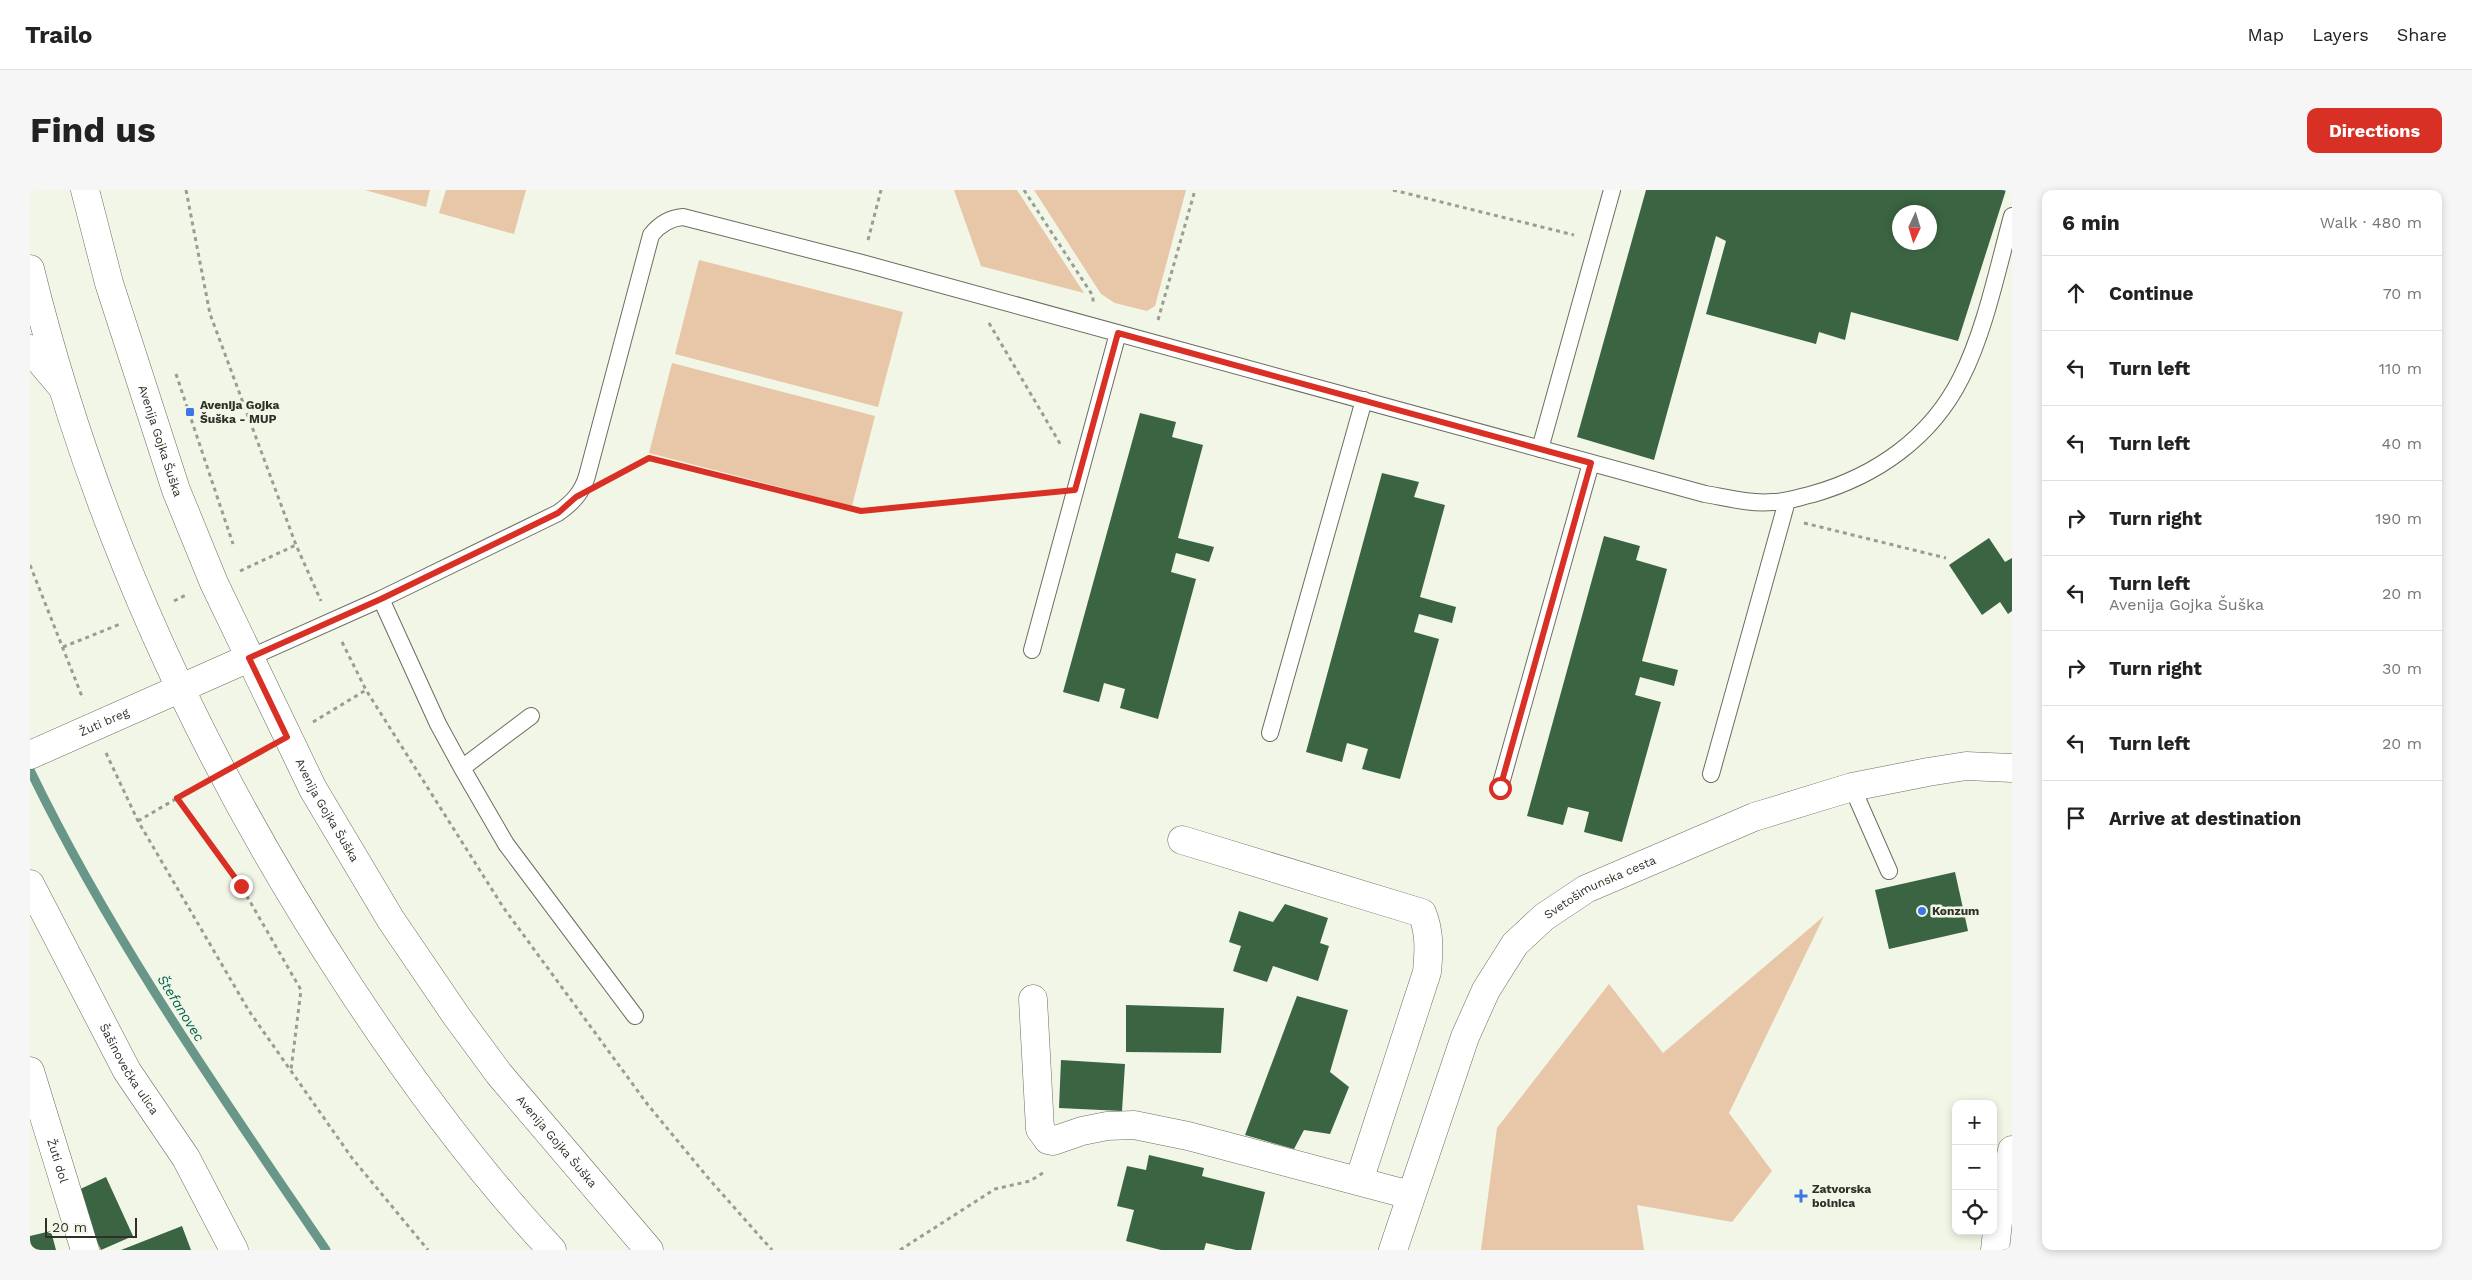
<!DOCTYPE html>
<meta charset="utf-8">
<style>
:root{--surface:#fff;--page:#f6f6f6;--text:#222;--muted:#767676;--line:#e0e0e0;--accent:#d93025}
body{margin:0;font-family:"Work Sans",sans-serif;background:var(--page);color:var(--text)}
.controls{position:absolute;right:15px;bottom:15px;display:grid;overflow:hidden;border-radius:10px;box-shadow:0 2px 8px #0003}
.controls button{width:45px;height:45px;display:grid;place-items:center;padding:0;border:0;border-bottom:1px solid var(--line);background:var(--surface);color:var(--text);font:25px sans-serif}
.compass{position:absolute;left:1862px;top:15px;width:45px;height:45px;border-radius:50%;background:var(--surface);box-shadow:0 2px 8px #0003;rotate:184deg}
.scale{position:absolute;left:15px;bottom:12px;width:92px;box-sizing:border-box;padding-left:5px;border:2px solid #2f302a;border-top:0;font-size:14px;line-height:18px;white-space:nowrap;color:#2f302a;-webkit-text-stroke:4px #f1f6e6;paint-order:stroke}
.stop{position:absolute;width:15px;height:15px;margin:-11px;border:4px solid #d93025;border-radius:50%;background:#fff}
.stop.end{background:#d93025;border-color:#fff;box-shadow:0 1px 5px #0008}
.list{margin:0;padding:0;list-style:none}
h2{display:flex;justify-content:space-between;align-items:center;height:65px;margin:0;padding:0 20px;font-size:21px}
h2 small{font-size:16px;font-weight:400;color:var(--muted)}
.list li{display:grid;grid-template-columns:32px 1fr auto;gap:15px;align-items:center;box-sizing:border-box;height:75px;padding:0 20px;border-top:1px solid var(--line)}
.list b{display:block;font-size:19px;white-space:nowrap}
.list p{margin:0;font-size:16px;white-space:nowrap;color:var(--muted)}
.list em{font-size:16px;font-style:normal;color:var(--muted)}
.icon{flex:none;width:28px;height:28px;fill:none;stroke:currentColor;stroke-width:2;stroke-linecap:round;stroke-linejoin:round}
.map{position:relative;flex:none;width:1982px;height:1060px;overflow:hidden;border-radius:10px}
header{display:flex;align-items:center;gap:30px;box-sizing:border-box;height:70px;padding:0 25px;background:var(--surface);border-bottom:1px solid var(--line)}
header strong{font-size:24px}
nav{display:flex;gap:28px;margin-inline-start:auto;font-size:18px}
.intro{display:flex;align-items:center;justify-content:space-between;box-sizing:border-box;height:120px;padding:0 30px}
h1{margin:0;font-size:35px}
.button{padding:12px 22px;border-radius:10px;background:var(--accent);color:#fff;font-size:18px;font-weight:700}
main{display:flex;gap:30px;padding:0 30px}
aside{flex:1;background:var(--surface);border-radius:10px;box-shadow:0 2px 8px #0003}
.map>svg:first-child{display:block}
.green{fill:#e8c6a8}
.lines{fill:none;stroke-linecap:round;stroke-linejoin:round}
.stream{stroke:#68978a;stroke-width:9}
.building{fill:#3b6442;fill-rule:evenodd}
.service-casing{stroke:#6a6e60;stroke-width:18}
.minor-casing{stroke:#6a6e60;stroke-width:29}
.tertiary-casing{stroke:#6a6e60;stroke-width:29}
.secondary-casing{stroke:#6a6e60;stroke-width:29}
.path{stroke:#9a9d92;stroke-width:3;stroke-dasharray:4 4;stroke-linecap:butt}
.service{stroke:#fff;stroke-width:16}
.minor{stroke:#fff;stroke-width:28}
.tertiary{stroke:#fff;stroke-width:28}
.secondary{stroke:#fff;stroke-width:28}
.route{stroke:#d93025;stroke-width:6}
.poi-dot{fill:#3d76e6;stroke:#f1f6e6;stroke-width:2}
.labels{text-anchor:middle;stroke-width:5;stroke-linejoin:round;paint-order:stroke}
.poi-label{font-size:12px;font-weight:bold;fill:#2f302a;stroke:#f1f6e6;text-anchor:start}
.street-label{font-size:12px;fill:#2f302a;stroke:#f1f6e6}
.water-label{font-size:14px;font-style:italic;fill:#046252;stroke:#f1f6e6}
</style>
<header>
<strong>Trailo</strong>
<nav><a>Map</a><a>Layers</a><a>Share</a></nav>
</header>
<div class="intro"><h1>Find us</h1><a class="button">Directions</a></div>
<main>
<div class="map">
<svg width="1982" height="1060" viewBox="0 0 1982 1060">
<rect width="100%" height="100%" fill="#f1f6e6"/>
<path class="green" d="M335,0h65l-4,17z
M416,0h80l-12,44 -75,-21z
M924,0h63l67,103 -103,-27z
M1004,0h152l-31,116 -8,5 -32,-8 -14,-9z
M669,70l204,52 -25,95 -203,-53z
M642,173l203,53 -23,90 -203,-53z
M1794,726l-95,197 43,58 -40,51 -95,-17 7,45h-163l16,-122 112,-144 54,69z"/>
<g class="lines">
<path class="stream" d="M0,580c82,170 191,325 296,480"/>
</g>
<path class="building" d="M1616,0h360l-48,151 -107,-29 -6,28 -26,-8 -3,12 -110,-30 20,-73 -10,-5 -62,224 -77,-23zM1870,22h30v30h-30z
M1110,223l36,9 -4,15 31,8 -25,93 36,9 -5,15 -33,-9 -5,19 25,7 -38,140 -38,-11 5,-19 -21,-6 -5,19 -36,-10z
M1352,283l37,9 -5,15 31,8 -25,92 36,10 -4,16 -33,-9 -5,18 25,7 -39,140 -38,-10 6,-20 -21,-6 -5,19 -36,-10z
M1574,346l36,10 -4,14 31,9 -25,92 36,9 -4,16 -34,-9 -5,18 26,7 -39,140 -38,-10 5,-20 -21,-5 -5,18 -36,-9z
M1959,348l16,24 7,-4v53l-4,3 -8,-12 -18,13 -33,-50z
M1925,682l13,59 -79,18 -14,-59z
M1255,714l43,14 -8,25 9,3 -11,35 -45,-15 -6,16 -34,-11 8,-25 -12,-4 10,-31 34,11z
M1267,806l51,14 -18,62 19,15 -19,47 -26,-4 -10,19 -49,-14z
M1096,815l98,3 -3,45 -95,-1z
M1031,870l64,4 -3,47 -63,-3z
M1119,965l55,13 -2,8 63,16 -14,58h-15l-30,-7 -2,7h-43l-35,-9 8,-31 -17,-4 10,-40 19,4z
M76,987l27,59 -32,14 -27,-58z
M152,1036l9,24h-70z
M21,1041l5,19h-26v-14z"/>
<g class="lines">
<defs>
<path id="service" d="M1510,259l72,-259
M351,409l57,125 24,44 69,-52
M1002,460l86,-317
M219,468l132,-59 177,-86c14,-10 24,-20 29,-37l64,-241c8,-10 19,-17 32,-18l179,46 843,231c23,4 45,10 68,8 14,0 27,-5 40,-8 63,-18 118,-56 148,-116 24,-47 37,-111 51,-162
M1240,543l94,-333
M432,578l44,76 129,172
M1681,584l76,-273
M1470,597l91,-324
M1822,597l37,84"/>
<g id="minor">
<path d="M0,159l32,38"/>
<path d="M1152,650l240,73c8,19 7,38 5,59l-68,209"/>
<path id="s1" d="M0,694l97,187 59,87 48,92"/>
<path d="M1003,809l7,130 8,11 5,1 29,-10 25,-5 27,-1 54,11 207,55 16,3"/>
<path id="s2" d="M0,881l55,179"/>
<path d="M1965,1060l4,-37 13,-63"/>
</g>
<g id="tertiary">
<path id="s3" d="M0,565l219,-97"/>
<path id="s4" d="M1363,1060l72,-213 21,-47 29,-46 29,-27 42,-28 168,-72 98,-30 76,-15 38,-6 46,2"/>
</g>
<g id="secondary">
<path id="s5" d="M55,0l24,93 67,207 38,93 99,206 78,131 66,97 42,57 150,176"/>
<path d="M0,79c63,257 174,497 319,717 61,93 127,183 203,264"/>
</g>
</defs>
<use href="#service" class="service-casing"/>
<use href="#minor" class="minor-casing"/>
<use href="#tertiary" class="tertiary-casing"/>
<use href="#secondary" class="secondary-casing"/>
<path class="path" d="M156,0l24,124 86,231 25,56
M994,0l69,106v6
M1363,0l181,45
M838,50l13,-50
M1128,130l37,-130
M959,133l73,124
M146,184l57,170
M582,288l37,-20 212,53 190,-19
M1774,333l142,35
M0,375l53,134
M210,381l56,-26
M144,411l12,-6
M312,452l24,48 137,217 145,198 61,74 63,71
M33,457l57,-23
M283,532l53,-32
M76,563l32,68 111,190 103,147 76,92
M219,568l13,-7
M147,608l64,88 60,104 -10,80
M108,631l60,-35
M870,1060l95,-61 35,-8 16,-10"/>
<use href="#service" class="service"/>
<use href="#minor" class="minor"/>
<use href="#tertiary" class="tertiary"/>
<use href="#secondary" class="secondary"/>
</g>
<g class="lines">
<path class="route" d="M211,696l-64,-88 110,-61 -38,-79 132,-59 177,-86 18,-16 73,-39 212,53 214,-21 43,-157 473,130 -91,325"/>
</g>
<g class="poi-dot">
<rect x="155" y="217" width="10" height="10" rx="2.5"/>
<circle cx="1892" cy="721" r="5"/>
<path d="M1768.5 998.5h5v5h5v5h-5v5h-5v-5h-5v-5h5z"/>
</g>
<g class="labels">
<g class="poi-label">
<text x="170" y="219">Avenija Gojka<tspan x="170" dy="14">Šuška - MUP</tspan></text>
<text x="1902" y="725">Konzum</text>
<text x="1782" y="1003">Zatvorska<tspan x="1782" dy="14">bolnica</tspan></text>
</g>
<g class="street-label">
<text dy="4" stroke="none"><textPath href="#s5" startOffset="262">Avenija Gojka Šuška</textPath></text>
<text dy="4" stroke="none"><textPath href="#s3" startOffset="81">Žuti breg</textPath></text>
<text dy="4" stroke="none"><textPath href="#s5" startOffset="668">Avenija Gojka Šuška</textPath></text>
<text dy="4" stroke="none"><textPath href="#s4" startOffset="434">Svetošimunska cesta</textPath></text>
<text dy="4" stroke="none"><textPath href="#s1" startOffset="210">Šašinovečka ulica</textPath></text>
<text dy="4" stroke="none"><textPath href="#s5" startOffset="1072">Avenija Gojka Šuška</textPath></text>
<text dy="4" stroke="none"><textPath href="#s2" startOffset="94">Žuti dol</textPath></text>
</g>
<g class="water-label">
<text transform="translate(151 818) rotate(58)" y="5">Štefanovec</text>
</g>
</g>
</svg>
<div class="controls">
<button>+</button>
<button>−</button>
<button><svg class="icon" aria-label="locate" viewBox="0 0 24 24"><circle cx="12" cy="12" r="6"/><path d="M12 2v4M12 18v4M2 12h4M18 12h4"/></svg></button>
</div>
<svg class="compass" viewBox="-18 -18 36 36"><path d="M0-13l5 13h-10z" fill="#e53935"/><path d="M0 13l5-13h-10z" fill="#767676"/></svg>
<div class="scale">20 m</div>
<div class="stop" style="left:1470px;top:598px"></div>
<div class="stop end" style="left:211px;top:696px"></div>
</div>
<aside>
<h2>6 min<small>Walk · 480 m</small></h2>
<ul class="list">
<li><svg class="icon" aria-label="ahead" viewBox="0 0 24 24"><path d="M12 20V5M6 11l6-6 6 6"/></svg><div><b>Continue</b></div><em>70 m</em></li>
<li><svg class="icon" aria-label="left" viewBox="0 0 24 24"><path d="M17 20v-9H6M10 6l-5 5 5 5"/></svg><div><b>Turn left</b></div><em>110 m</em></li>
<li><svg class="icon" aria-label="left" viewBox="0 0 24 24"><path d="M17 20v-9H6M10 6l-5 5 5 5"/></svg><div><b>Turn left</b></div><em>40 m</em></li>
<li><svg class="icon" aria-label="right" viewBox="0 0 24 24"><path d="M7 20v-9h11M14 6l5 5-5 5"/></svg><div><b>Turn right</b></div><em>190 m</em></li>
<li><svg class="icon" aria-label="left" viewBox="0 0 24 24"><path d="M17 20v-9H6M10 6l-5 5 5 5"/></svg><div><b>Turn left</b><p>Avenija Gojka Šuška</p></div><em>20 m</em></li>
<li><svg class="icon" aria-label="right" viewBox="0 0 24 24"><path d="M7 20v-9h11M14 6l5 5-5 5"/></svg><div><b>Turn right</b></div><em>30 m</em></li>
<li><svg class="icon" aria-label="left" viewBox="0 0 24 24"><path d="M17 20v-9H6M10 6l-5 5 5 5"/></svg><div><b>Turn left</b></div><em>20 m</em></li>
<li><svg class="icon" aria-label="arrive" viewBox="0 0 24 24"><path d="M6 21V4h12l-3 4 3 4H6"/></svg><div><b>Arrive at destination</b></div></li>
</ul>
</aside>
</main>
